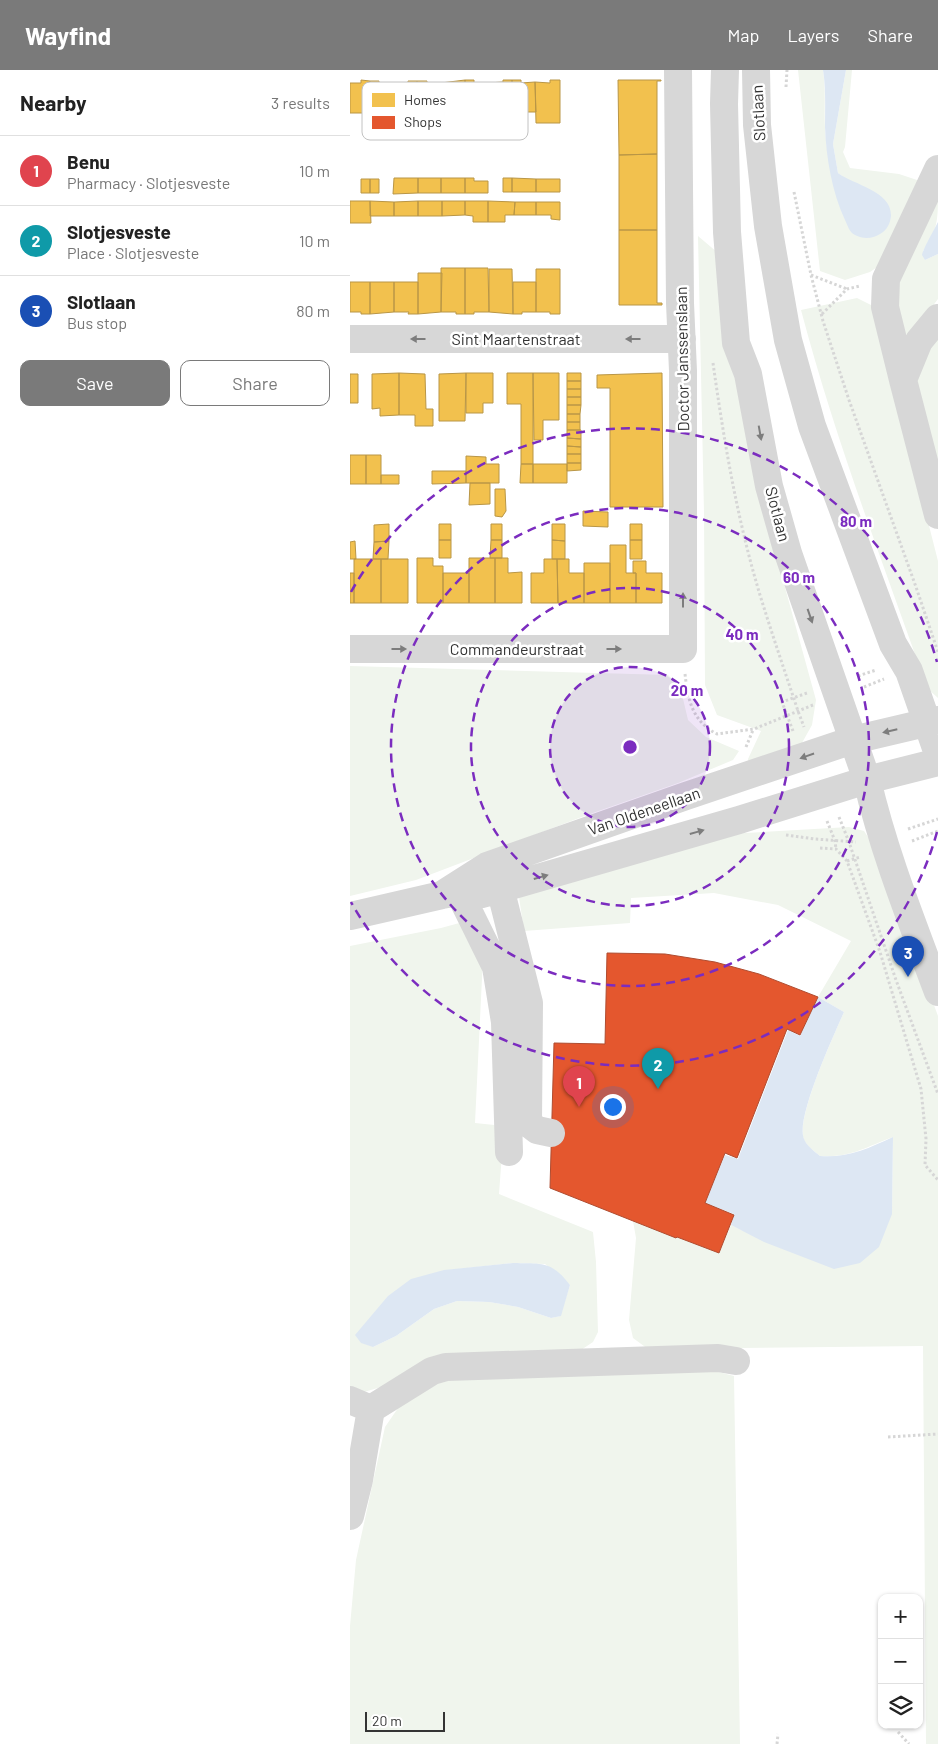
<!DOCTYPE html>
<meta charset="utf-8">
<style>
:root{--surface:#fff;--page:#f2f2f2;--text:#222;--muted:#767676;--line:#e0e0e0;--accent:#7a7a7a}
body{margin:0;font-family:Barlow,sans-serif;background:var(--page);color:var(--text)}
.controls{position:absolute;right:15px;bottom:15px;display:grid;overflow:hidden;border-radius:10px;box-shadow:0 1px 4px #0004}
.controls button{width:45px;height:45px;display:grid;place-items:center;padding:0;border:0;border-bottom:1px solid var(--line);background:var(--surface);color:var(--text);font:25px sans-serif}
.scale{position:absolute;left:15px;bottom:12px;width:80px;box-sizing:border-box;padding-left:5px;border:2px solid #333;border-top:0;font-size:14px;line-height:18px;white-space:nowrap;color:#333;-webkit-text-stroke:4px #fff;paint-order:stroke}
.you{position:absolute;left:262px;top:1036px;width:18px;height:18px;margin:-12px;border:4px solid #fff;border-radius:50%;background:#1a73e8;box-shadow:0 0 0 8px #1a73e833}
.badge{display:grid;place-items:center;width:32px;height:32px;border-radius:50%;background:var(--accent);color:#fff;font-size:16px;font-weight:700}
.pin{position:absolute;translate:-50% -41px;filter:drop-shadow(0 1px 2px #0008)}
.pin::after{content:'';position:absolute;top:26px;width:18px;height:15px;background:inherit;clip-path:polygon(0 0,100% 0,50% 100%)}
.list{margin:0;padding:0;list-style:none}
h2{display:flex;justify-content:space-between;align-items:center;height:65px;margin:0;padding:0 20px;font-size:21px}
h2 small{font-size:16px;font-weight:400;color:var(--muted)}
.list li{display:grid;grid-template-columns:32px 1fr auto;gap:15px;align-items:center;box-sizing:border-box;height:70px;padding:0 20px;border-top:1px solid var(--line)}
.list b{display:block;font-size:19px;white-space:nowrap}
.list p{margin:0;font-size:16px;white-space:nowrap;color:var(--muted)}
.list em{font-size:16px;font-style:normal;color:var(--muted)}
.actions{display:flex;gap:10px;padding:15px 20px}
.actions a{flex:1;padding:11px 0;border:1px solid var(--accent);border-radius:10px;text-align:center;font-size:18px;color:var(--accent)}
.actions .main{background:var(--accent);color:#fff}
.icon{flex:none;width:28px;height:28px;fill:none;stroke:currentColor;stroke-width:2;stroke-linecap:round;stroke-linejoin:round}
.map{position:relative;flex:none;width:588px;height:1674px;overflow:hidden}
header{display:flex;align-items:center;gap:30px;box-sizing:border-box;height:70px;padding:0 25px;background:var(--accent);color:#fff}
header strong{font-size:24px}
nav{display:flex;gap:28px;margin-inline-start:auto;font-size:18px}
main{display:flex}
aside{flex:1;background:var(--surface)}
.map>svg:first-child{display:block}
.green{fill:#f0f5ed;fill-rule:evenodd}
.water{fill:#dde7f3}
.homes{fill:#f2c14e;stroke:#b99646}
.shops{fill:#e4572e;stroke:#af4c30}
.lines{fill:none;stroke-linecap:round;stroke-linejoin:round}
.path{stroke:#d6d6d6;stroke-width:3;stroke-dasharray:2.5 2.5;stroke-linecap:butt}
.minor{stroke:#d7d7d7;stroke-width:28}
.oneway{fill:#7d7d7d}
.ring{fill:none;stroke:#7b2cbf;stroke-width:2.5;stroke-dasharray:9 6}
.labels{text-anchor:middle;stroke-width:5;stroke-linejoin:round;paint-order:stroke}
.street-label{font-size:16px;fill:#333;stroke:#fff}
.key{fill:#fff;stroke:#c2c2c2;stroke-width:1}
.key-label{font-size:14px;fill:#333}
.centre{fill:#7b2cbf;stroke:#fff;stroke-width:2.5}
.ring-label{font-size:15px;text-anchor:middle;font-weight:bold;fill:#7b2cbf;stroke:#fff;stroke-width:5;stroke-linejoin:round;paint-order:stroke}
</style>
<header>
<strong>Wayfind</strong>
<nav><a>Map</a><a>Layers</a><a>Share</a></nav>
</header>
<main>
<aside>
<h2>Nearby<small>3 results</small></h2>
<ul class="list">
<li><span class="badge" style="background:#e0444e">1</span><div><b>Benu</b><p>Pharmacy · Slotjesveste</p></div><em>10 m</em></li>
<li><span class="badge" style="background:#0f9aa8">2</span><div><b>Slotjesveste</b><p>Place · Slotjesveste</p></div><em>10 m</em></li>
<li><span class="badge" style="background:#1a4fb4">3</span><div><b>Slotlaan</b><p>Bus stop</p></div><em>80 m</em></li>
</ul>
<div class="actions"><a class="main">Save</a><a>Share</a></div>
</aside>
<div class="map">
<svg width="588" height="1674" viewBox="0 0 588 1674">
<rect width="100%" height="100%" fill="#fff"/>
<path class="green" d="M448,0h25c3,20 1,39 2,59 2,28 8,54 16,81l21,-24 -16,-7 -8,-6 -5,-29 13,-74h6l-7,77 -2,5 7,16 49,6 24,8 -37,79 -16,11 -25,8 -25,-9z
M588,124c0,24 0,37 -15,57l2,9 13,-6v45l-25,33 -10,4 -10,-33 4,-22z
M348,166l26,22 5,83 22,123 65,236 -4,25 -14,25 -49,15 -1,-6 13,-28 -44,-16 -12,-30 -1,-172z
M507,228l16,8 65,255v137l-11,-10c-44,-125 -92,-249 -126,-378z
M588,264v130l-23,-81 6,-26z
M0,596l318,9 12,11 8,34 18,17 33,14 -6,9 -55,23 -91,32 -171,65 -66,16z
M499,757l15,4 12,18 62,167v728h-12l-3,-398 -275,3 -15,-11 -4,-18 7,-82 -3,-17 86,32 12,-28 12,6 149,-17 1,-77c-28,10 -42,21 -73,19 -5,-4 -14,-11 -16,-16 -9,-21 30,-105 40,-128l-26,-15 33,-56 -73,-36 -64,-12 -83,5 -1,25 -106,8 -5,-34 208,-63z
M135,846l-10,207 29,3 -5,68 94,38 3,30 2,70 -5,10 -12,8 -143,7 -57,30 -17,5 -14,-2v-444l91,-18zM163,1193l32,1 25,21 -10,31 -9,2 -33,-11 -29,-5 -32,-1 -23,8 -38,27 -23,11 76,-77z
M349,1297l35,9 6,368h-390v-118l6,-66 29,-133 20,-29 44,-20z"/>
<path class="water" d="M473,0h23l-13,74 5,29c16,12 54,18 53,43 -1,8 -4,14 -11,18 -8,5 -17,5 -25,1 -6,-3 -7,-9 -10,-15 -13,-28 -19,-63 -20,-93 0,-19 1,-38 -2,-57z
M588,152v32l-13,6 -3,-5c1,-6 12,-25 16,-33z
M468,927l26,15c-10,23 -49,107 -40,127 2,6 11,13 16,17 28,2 47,-7 73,-19l-1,77 -13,33 -19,16 -26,6 -70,-27 -33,-17 3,-11 -29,-11 20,-48 13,4 50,-129 12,6z
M163,1193c28,1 38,-3 57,22l-9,31 -10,2 -33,-11 -29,-5 -32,-1 -23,8 -38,27 -23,11 -12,-4 -6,-8 33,-39 23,-17 33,-9z"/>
<path class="homes" d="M11,10l9,1v32h-20v-30h11z
M115,10v32l-24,1v-30z
M115,10h9v3h14v45h-14v-16h-9z
M153,10h9v32l-24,1v-30l15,-1z
M162,10h9v3l14,-1 1,30h-24z
M200,10h10v43h-24l-1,-41 15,1z
M268,10h43v1h-4v73l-38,1z
M20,11h9v2h15v29l-24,1z
M58,11h9v44h-23v-42h14z
M67,11h10v2h14v42h-24z
M307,84v76h-38v-75z
M44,108h24v15l-25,1z
M68,108h23v15h-23z
M91,108h24v15h-24z
M115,108h9v3h14v12h-23z
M153,108h9v14h-9z
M162,108l24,1v13h-24z
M11,109h9v14h-9z
M20,109h9v14h-9z
M186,109h24v13h-24z
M0,131h20l1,22h-21z
M20,131l24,1v14h-24z
M68,131h24v15h-24z
M68,131v15h-24v-14z
M92,131h23v14l-23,1z
M115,131h23v21h-15v-6l-8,-1z
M138,131l27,1 -1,13h-9v7h-17z
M165,132h21v13h-22z
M186,132h24v18l-9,-1v-4h-15z
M269,160h38v73h5v2h-43z
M91,198h24v46h-9v-2h-15z
M115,198h23l1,44h-15v2h-9z
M139,199h23l1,45 -24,-2z
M186,199h24v45h-10v-2h-14z
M68,203h24l-1,39 -23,2z
M0,212h20v32h-9v-2h-11z
M20,212h24v30l-24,2z
M44,212h24v32h-10l1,-2h-15z
M163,212h23v30h-14v2h-9z
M49,303v42l-19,1v-8l-8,1v-35z
M49,303l26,1 1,35h7v17h-18v-11h-16z
M116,303l-1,48h-26v-47z
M116,303h27v30h-10v10h-17z
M157,303h26v91h-12v-60h-14z
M183,303h26v47h-16v20h-9z
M217,303h14v8h-14z
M312,303l1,134h-53v-119h-13v-13z
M0,304h8v29h-8z
M217,311h14v8h-14z
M217,319h14v8h-14z
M217,327h14v8h-14z
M217,335h14l-1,9h-13z
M217,344h13v8h-13z
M217,352h13v8h-13z
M217,360h14v9l-14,-1z
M217,368l14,1v8l-14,-1z
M217,376l14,1v7h-14z
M217,384h14v9h-14z
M0,385h16v29h-16z
M16,385h15v29h-15z
M116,386l20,1v7h13v19h-33z
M217,393h14v7l-14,1z
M171,394h12v19h-13z
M183,394h34v19h-34z
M82,401h34v12l-34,1z
M31,405h18v9h-18z
M120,413h20v21l-21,1z
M145,419h10l1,22 -4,6 -7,-1z
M233,441l25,1v15l-25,-1z
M39,454v17l-15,1v-17z
M89,454h12v16h-12z
M141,454h11v16h-11z
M202,454h13v17l-13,-1z
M280,454h12v16h-12z
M89,470h12v18h-12z
M141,470h11v18h-12z
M202,470l13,1v18h-13z
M280,470h12v19h-12z
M5,471l1,18h-6v-17z
M39,471l-1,18h-15l1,-17z
M260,475h16v28h10v30h-26z
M67,488h16v8h10v37h-26z
M119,488h26v45h-26z
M145,488h13v15l14,-1v31h-27z
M4,489h27v44h-27z
M31,489h27v44h-27z
M194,489h13l1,44h-27v-30h13z
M207,489h12v14h15v30h-26z
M283,491h13v12h16v30h-26v-30h-3z
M234,493h26v40h-26z
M0,503h4v30h-4z
M93,503h26v30h-26z"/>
<path class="shops" d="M257,883l58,1 50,8 44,12 59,23 -18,38 -13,-6 -50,129 -12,-5 -20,50 29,12 -15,38 -42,-16 -1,1 -126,-50 4,-145 51,1z"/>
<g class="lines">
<path class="path" d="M436,17l1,-17
M444,122l17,83 12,46 26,79 67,187 22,65
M461,205l36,14
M472,244l25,-25 13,-3
M363,293c11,78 24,156 47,232 12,39 25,77 38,116l6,16
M335,604c3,26 7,47 32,60l37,-5 59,-24
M508,606l18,-6
M514,617l20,-8
M443,661l-11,-29 25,-9
M396,677l7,-17
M489,747l10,25 47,138 42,114
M477,751l8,20 1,8
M558,759l30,-10
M436,765l29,4 41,3
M562,771l26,-10
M470,778l16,1 11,12 33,91 41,137 5,50 -1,26 13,15
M497,791l13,-4
M538,1367l50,-3
M548,1662l11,12
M427,1674l1,-10"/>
<path class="minor" d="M375,0l-1,34 3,128 9,111 12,31 21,112 19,67 79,227c17,73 45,142 71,212
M406,0l1,55 11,101 20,114 24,86 81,218 16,27 29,83
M588,248l-19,23 -16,39 35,135
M0,269h332
M553,310l-18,-73 1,-28 52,-110
M0,579h333v-278l-3,-68 -2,-233
M146,802l33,131 -1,120 9,7 14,3
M109,822l37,75 9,55 4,130
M93,824l44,-28 199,-70 167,-56 85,-20
M0,846l92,-21 17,-3 23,2 18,-5 239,-69 128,-40 71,-18
M0,1330l21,9 -12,71 -9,36
M21,1339l61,-38 14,-4 272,-9 18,3"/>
</g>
<defs><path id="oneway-solid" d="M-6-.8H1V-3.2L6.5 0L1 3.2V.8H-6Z" transform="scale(1.25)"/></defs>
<g class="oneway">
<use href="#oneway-solid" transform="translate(68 269) rotate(180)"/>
<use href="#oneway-solid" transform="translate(283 269) rotate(180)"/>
<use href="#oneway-solid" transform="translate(410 363) rotate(80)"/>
<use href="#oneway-solid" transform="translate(333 530) rotate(-90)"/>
<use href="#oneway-solid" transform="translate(460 546) rotate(71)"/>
<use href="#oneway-solid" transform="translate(49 579)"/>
<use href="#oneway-solid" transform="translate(264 579)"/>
<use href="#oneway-solid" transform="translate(540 661) rotate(167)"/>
<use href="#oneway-solid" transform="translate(457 686) rotate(161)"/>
<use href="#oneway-solid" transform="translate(347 762) rotate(-16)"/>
<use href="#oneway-solid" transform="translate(191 807) rotate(-16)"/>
</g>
<circle cx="280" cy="677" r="80" fill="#7b2cbf" fill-opacity=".12"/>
<g class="ring">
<circle cx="280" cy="677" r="80"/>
<circle cx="280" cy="677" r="159"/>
<circle cx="280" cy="677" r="239"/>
<path d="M587 762A319 319 0 0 1 1 832M1 522A319 319 0 0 1 587 592"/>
</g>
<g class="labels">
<g class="street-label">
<text transform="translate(408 43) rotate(-93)" y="6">Slotlaan</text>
<text x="166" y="275">Sint Maartenstraat</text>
<text transform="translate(332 289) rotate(-91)" y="6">Doctor Janssenslaan</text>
<text transform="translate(428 444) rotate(75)" y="6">Slotlaan</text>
<text x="167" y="585">Commandeurstraat</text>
<text transform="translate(294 741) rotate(-19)" y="6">Van Oldeneellaan</text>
</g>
</g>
<rect x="12" y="12" width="166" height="58" rx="8" class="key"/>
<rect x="22" y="23" width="23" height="14" fill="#f2c14e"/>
<rect x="22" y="46" width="23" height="13" fill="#e4572e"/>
<g class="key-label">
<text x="54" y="35">Homes</text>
<text x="54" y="57">Shops</text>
</g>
<circle cx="280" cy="677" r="8" class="centre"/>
<g class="ring-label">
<text x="506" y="457">80 m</text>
<text x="449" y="513">60 m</text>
<text x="392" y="570">40 m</text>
<text x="337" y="626">20 m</text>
</g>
</svg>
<div class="controls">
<button>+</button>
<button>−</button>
<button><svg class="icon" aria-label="layers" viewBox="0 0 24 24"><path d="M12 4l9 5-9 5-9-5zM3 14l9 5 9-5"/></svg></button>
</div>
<div class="scale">20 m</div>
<div class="you"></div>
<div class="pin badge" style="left:229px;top:1037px;background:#e0444e">1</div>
<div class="pin badge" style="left:308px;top:1019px;background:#0f9aa8">2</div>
<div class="pin badge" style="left:558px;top:907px;background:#1a4fb4">3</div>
</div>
</main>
